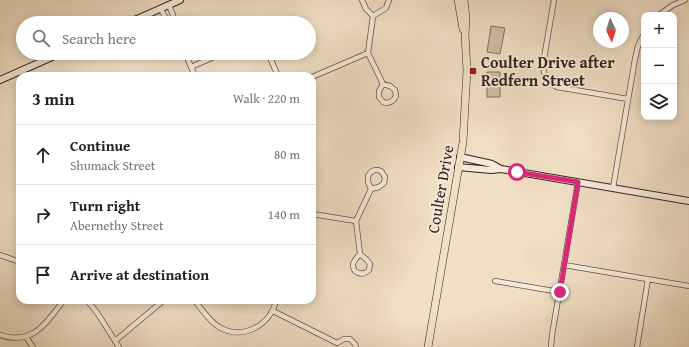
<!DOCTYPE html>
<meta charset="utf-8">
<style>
:root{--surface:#fff;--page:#f2f2f2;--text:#222;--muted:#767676;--line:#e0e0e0}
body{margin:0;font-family:"Gentium Book Plus",serif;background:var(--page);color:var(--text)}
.controls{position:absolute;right:12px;top:12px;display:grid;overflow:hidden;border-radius:8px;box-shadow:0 2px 10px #0003}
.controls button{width:36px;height:36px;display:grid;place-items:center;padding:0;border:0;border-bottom:1px solid var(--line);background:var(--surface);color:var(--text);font:20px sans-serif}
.compass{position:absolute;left:593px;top:12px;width:36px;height:36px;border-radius:50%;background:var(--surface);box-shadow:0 2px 10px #0003;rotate:176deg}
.stop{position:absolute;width:12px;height:12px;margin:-9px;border:3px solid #db2777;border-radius:50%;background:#fff}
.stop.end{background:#db2777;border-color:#fff;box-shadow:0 1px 4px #0008}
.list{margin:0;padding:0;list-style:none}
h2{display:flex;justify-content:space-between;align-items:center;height:52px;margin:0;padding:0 16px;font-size:17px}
h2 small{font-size:13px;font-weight:400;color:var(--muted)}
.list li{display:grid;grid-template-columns:26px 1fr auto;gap:12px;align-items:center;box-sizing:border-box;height:60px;padding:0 16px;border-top:1px solid var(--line)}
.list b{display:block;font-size:15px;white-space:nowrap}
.list p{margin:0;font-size:13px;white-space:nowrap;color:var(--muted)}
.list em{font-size:13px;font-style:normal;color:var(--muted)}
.icon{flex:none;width:22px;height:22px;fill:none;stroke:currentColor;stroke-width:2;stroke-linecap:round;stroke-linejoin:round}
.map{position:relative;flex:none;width:689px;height:347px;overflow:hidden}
.search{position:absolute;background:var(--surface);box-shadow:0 2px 10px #0003;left:16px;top:16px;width:300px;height:44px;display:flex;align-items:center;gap:10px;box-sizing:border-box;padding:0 14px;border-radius:22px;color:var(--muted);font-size:15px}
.panel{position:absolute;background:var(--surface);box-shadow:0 2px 10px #0003;left:16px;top:72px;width:300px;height:232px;border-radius:12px}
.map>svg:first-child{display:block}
.green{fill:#d0bea8;stroke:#827062}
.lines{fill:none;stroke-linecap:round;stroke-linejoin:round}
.street-casing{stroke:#635247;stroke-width:6}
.secondary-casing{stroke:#34231d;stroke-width:8}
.primary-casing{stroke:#34231d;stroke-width:8}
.street{stroke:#f5ead9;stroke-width:4.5}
.secondary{stroke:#f5ead9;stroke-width:6}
.primary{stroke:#f0dec5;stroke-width:7}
.route{stroke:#db2777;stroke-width:5}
.poi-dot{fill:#8f2418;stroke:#f5ead9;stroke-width:1.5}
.labels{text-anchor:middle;stroke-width:3.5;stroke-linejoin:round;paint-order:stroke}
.poi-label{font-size:16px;font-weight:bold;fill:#34231d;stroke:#f5ead9;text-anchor:start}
.street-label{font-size:16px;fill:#34231d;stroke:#f5ead9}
</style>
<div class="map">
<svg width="689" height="347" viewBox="0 0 689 347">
<rect width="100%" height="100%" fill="#f0dec5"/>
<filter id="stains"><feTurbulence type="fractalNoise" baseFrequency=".005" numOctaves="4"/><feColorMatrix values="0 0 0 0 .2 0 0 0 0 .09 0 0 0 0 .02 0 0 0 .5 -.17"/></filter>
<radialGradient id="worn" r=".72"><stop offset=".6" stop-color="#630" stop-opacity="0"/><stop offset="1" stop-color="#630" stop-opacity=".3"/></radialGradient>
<path class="green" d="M491,26l14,2 -5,26 -13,-2z
M487,72h13v25h-13z"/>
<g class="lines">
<defs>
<path id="street" d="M362,0l4,9 7,7
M554,0l-11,64c0,11 4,18 14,23l71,12
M169,5l7,18
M161,9l7,14
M659,15l14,-10 12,-5
M373,16l13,-8 3,-8
M185,53l10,23
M268,53l10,23
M368,53l5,-37
M191,67l32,-14
M312,77l56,-24 15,31
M383,84l7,2 5,4 1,6c-3,6 -7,8 -13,6l-4,-5v-6z
M613,188l22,-129 3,-13 6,-12
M312,214l44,7 4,33c-5,6 -10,10 -5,17 5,4 10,3 14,-1l1,-6 -4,-5 -6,-5
M356,221l15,-32 -3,-7v-6c3,-6 8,-7 13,-5l4,6 -1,6 -5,4 -8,2
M0,255l20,7
M564,265l125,21
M495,281l65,11
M87,300l11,14 21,33
M194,300c8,9 15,21 25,27 24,14 52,-2 57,-27
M273,311l64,32
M0,335c33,11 46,-12 64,-35
M26,337l7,10
M115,341l49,-41
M337,343l7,-4h6l5,5 1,3
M551,347l1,-12 26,-153
M637,347l11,-68"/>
<path id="secondary" d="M128,23l52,-23
M0,80l61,-27
M460,157l32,7 9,5
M458,167l33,3 10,-1 188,32"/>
<path id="primary" d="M458,0l5,29
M428,347l35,-205 4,-72 -2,-35 1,-17 -2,-18"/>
</defs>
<use href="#street" class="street-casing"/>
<use href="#secondary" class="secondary-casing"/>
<use href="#primary" class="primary-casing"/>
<use href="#street" class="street"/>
<use href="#secondary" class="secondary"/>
<use href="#primary" class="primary"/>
</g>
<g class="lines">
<path class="route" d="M517,172l61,10 -18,110"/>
</g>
<rect class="poi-dot" x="469" y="67" width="8" height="8" rx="2"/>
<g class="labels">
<g class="poi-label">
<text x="481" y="68">Coulter Drive after<tspan x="481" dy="18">Redfern Street</tspan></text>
</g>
<g class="street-label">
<text transform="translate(440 189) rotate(-80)" y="6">Coulter Drive</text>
</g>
</g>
<rect width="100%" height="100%" filter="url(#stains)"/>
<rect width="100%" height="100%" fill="url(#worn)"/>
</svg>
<div class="controls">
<button>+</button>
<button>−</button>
<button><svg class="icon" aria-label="layers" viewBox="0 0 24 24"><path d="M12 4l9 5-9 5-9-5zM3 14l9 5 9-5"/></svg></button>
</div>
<svg class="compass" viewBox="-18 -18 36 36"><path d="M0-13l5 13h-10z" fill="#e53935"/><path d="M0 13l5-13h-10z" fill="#767676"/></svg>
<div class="stop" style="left:517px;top:172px"></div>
<div class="stop end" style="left:560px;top:292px"></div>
<div class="search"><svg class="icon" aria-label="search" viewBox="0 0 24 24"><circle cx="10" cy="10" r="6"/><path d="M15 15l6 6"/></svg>Search here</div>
<section class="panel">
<h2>3 min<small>Walk · 220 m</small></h2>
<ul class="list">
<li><svg class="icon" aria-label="ahead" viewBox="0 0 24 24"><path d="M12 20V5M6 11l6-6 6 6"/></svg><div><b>Continue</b><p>Shumack Street</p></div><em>80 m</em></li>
<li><svg class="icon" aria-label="right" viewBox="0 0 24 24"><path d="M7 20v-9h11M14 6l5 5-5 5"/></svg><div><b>Turn right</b><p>Abernethy Street</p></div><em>140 m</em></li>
<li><svg class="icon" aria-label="arrive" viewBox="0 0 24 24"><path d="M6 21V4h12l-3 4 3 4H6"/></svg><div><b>Arrive at destination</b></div></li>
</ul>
</section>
</div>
